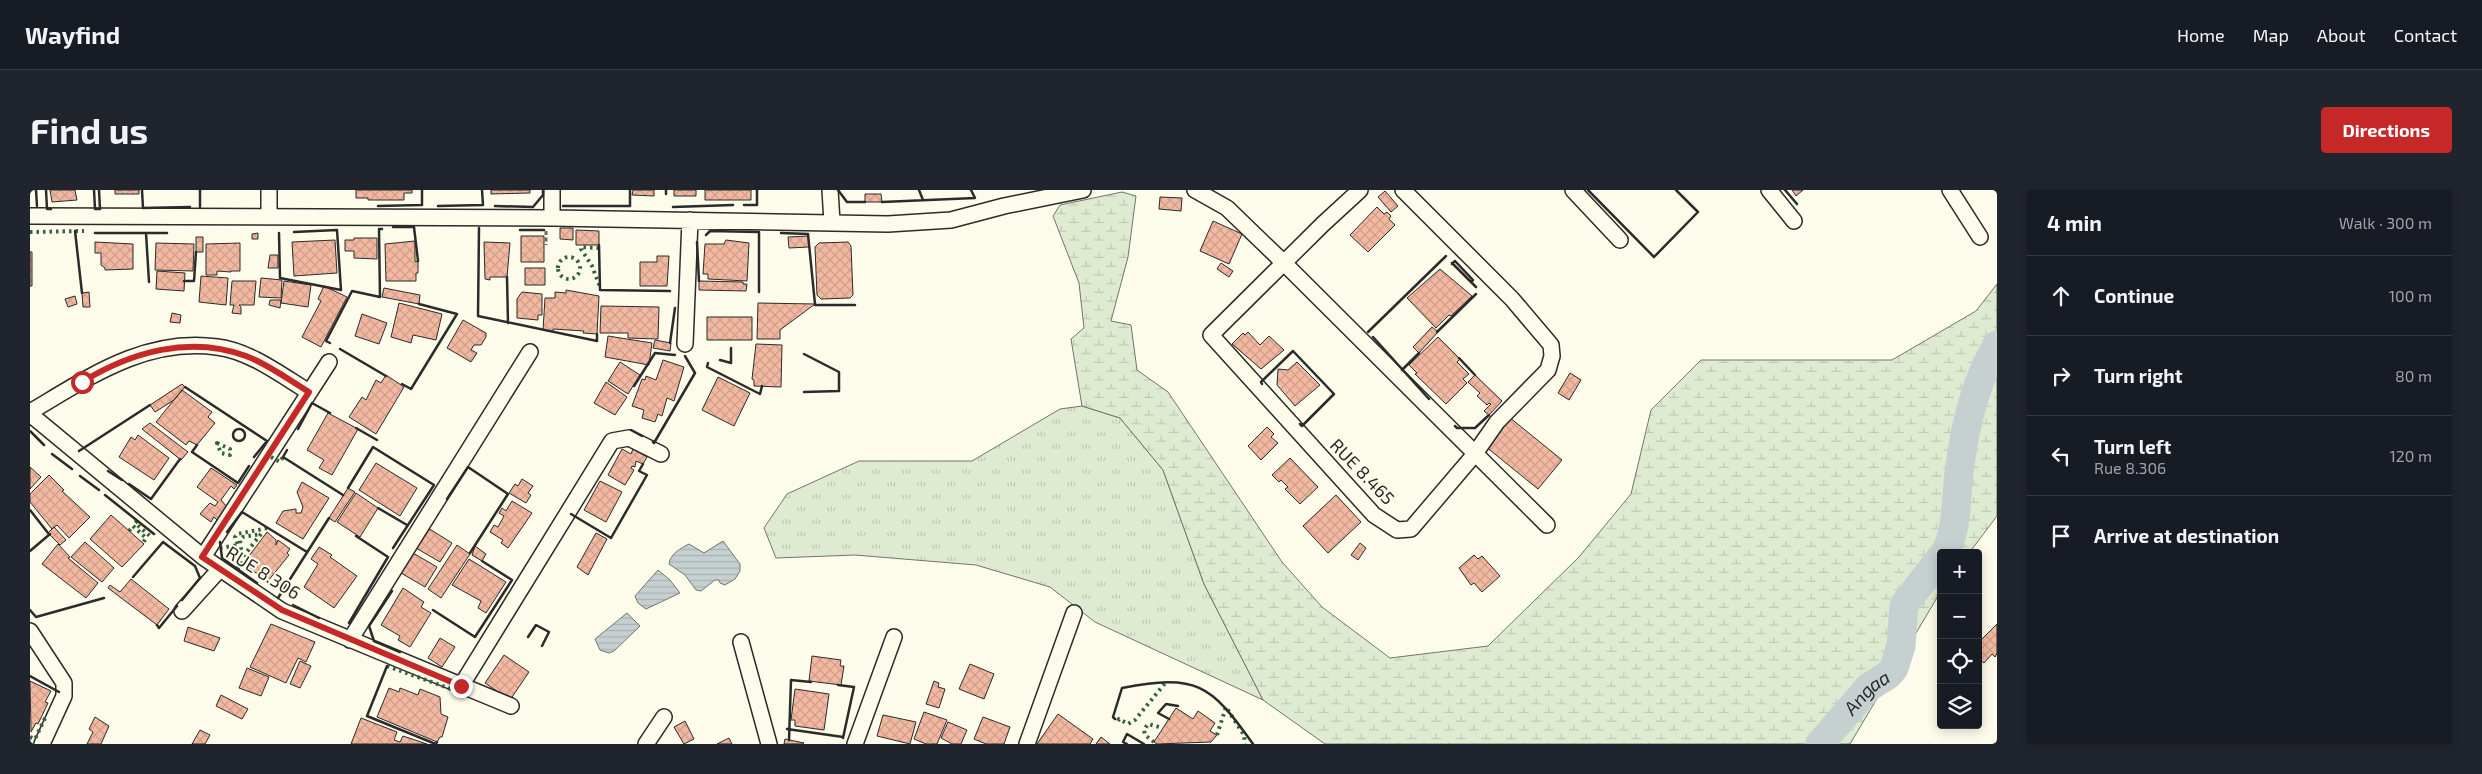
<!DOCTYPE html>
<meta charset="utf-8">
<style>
:root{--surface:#171b24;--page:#20242c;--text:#f1f3f6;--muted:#9ea1a6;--line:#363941;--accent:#c62828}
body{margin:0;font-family:"Exo 2",sans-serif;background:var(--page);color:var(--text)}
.controls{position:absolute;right:15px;bottom:15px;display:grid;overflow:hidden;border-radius:5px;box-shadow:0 2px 12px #0003}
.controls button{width:45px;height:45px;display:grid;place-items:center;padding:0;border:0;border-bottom:1px solid var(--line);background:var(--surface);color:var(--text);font:25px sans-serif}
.stop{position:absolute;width:15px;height:15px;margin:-11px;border:4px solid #c62828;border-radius:50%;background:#fff}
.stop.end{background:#c62828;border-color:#fff;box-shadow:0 1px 5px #0008}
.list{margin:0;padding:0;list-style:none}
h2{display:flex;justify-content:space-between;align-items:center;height:65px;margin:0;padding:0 20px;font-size:21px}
h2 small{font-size:16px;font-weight:400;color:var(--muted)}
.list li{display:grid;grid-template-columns:32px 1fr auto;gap:15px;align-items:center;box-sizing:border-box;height:80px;padding:0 20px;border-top:1px solid var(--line)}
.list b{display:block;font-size:19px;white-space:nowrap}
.list p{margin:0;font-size:16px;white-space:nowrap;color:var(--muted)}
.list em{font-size:16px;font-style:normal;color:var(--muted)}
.icon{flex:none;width:28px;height:28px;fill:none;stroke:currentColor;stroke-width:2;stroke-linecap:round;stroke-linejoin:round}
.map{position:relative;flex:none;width:1967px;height:554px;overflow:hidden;border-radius:5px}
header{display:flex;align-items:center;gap:30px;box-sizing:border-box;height:70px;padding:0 25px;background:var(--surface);border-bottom:1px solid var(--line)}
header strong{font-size:24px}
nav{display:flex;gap:28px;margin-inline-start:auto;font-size:18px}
.intro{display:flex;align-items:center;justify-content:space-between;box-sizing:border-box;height:120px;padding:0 30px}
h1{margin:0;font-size:35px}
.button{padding:12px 22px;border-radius:5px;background:var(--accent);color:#fff;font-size:18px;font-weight:700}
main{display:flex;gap:30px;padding:0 30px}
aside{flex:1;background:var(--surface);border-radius:5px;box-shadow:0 2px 12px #0003}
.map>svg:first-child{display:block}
.grass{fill:url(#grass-tufts);stroke:#74746e}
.wetland{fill:url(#wetland-marsh);stroke:#74746e}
.water{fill:url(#water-rules);stroke:#74746e}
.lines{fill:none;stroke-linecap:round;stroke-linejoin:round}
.river{stroke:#c7d0d0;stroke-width:29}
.building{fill:url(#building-cross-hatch);stroke:#2b2b2b}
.street-casing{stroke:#2b2b2b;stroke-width:18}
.path{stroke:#6a6964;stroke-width:3;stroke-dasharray:4 2.5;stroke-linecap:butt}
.street{stroke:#fdfbea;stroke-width:15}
.hedge{stroke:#34623c;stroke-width:4;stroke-dasharray:2.5 4;stroke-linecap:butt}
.wall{stroke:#2b2b2b;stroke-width:2.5}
.route{stroke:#c62828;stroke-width:6}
.labels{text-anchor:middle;stroke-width:4;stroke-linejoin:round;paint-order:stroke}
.street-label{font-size:18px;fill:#2b2b2b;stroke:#fdfbea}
.water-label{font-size:19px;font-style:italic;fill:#2b2b2b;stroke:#fdfbea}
</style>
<header>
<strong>Wayfind</strong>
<nav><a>Home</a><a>Map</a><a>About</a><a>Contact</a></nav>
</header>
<div class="intro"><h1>Find us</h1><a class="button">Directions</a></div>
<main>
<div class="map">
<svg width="1967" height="554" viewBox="0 0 1967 554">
<defs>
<pattern id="grass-tufts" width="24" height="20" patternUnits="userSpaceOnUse" patternTransform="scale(1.25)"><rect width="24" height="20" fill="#deebd1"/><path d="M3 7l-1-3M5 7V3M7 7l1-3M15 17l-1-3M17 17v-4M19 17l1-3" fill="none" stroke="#bfcab4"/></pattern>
<pattern id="wetland-marsh" width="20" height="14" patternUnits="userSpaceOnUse" patternTransform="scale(1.25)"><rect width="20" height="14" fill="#deebd1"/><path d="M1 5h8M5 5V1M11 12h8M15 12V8" fill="none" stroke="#bfcab4"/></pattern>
<pattern id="water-rules" width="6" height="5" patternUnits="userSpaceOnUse" patternTransform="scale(1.25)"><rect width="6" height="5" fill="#c7d0d0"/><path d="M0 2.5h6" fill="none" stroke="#abb3b3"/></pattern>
<pattern id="building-cross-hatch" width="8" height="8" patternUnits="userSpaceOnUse" patternTransform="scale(1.25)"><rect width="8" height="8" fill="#f2b8a0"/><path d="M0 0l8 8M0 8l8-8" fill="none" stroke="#d09e8a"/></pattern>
</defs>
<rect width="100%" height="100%" fill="#fdfbea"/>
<path class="grass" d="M1052,216l38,12 43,52 41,114 59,116 -168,-78 -45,-35 -74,-22 -121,-10 -79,3 -12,-30 23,-34 72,-33h113l88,-52z"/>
<path class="wetland" d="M1092,2l14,4 -8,61 -17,64 20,4 6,45 31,22 114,170 40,45 68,51 98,-12 91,-89 52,-63 20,-84 50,-50h191l84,-49 21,-27v232l-28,37h-28v38l-91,153h-525l-62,-44 -59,-116 -41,-114 -43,-52 -38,-12 -11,-67 13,-11 -5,-45 -26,-67 7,-11z"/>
<path class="water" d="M693,351l17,23v7l-5,8 -10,6 -5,-2 -1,-3h-4l-14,11 -5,-1 -11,-15 -16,-11c1,-10 12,-16 20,-20l15,9z
M628,380l12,10 10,13 -34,16 -8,-6 -3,-7z
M597,423l13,13 -26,25 -5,2 -9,-3 -5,-11z"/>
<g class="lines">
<g class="river">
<path d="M1915,363c12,-22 11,-55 14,-80 5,-42 16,-91 38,-128"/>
<path id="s1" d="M1790,554l49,-57 19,-12 6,-7 7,-22 3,-41 37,-48"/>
</g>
</g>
<path class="building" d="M20,0h25l2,10 -25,2z
M85,0h24v4h-24z
M326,0h56v3h-8v7h-36v-2h-12z
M461,0h39v3l-39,1z
M603,0h21v6l-22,-1z
M644,0h22v6h-22z
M675,0h46v10h-46z
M1762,0h11l-7,6z
M1355,1l13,15 -7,6 -13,-15z
M835,4h16l1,8h-17z
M1130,7l22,1 -1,13 -22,-2z
M1347,17l7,7 3,-2 4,4 -2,3 6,6 -27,27 -18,-17z
M1183,31l29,13 -13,30 -29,-13z
M530,38h13v12l-13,-1z
M546,40l23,1v14h-23z
M228,43v6h-6v-5z
M491,46h23v26h-23z
M778,46l1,11 -20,1 -1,-11z
M166,47h7v15h-7z
M324,48h23v21l-23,-1v-7h-9v-11h9z
M305,50l2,33 -43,3 -2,-34z
M696,50l23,3 -2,38 -39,-2v-5h-5l2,-30h19z
M385,51v21l3,-1v12h-2v8h-30l-1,-37z
M65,52l38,2v25l-28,1v-2l-4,-3v-12h-6z
M454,52l26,1 -3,34h-17v3l-5,-1z
M818,52l3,4 2,49 -3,3 -29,1 -4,-4 -2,-48 4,-4z
M126,53l38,1 -1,27 -38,-1z
M210,53v28h-9v1l-14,-1v4h-11v-31z
M0,62h2v34h-2z
M240,65h8v13h-10z
M627,66h12l-2,30h-27v-24h17z
M1191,73l12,8 -4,6 -12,-8z
M495,78h20v17h-20z
M1410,79l32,27 -21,20 -2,-1 -13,13 -29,-30z
M127,81l28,2 -1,18 -28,-2z
M171,86l27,2 -2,27 -27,-3z
M231,88l21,2 -1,18 -22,-1z
M202,91h24l-2,24h-15l2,2v7l-9,-1 2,-8h-4z
M254,91l27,4 -3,22 -27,-4z
M669,91l44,1v2h4l-1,7 -47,-1z
M294,96l23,11 -26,50 -19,-10 19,-36 -3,-2z
M354,98l36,7 -1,9 -37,-7z
M536,100l33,6 -2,38 -14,-1 1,-2 -31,-2v3l-10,-2 2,-32h10v-6l11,1z
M59,102l1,15h-7l-1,-14z
M492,102l20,2v21h-4v5l-21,-2v-19z
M45,106l2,8 -9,3 -3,-8z
M240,110h11l-1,8 -11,-3z
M369,113l43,11 -6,26 -23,-5 -2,8 -20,-6z
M728,113l57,1 -35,26v9h-23z
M571,116l58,1 -1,32 -30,-1v-5h-28z
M142,123l9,2 -1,8 -10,-1z
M332,124l25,9 -8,21 -24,-8z
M677,127h45v23h-45z
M433,130l23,13v4l-5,8h-7l-3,5 6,3 -6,9 -24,-14z
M1402,137l6,5 -19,21 -6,-6z
M1218,142l12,13 9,-9 15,14 -23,19 -29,-25 11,-11 2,2z
M578,146l44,7 -3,22 -44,-8z
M1408,147l22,22 -3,3 12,12 -6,5 4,4 -21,21 -31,-30 2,-1 -8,-8z
M625,150l16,3 -1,8 -17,-3z
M726,154l26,1 -1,42 -27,-1v-6l-2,-1z
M633,170l21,7 -10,34 -7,-3 -5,18 -4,-2 -3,8 -13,-4 2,-8 -12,-4 10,-27 3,1 1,-4 10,4z
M590,172l20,13 -12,19 -20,-13z
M1267,172l23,23 -25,21 -18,-21 1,-16 10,1z
M1540,183l11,7 -12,20 -11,-7z
M356,185l18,12 -28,47 -27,-17 13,-20 4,3 10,-20 5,3z
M1445,185l27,26 -13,14 -5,-4 7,-7 -2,-1 -2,2 -10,-9 3,-3 -12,-11z
M688,187l32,16 -16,33 -32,-16z
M576,192l21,15 -12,18 -21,-12z
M152,194l3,3 -11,13 -19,12 -5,-7z
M152,200l30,22 -4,5 7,6 -18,22 -8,-4 -3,4 -30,-23z
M298,223l30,16 -26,46 -13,-7 5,-8 -17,-10z
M1479,227l53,43 -24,29 -53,-43z
M120,233l38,29 -7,8 -39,-31z
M1237,237l7,7 -3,3 7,6 -17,17 -13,-14z
M108,245l31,23 -15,22 -35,-23 12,-20 4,3z
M592,259l9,5 2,-5 14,8 -4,7 -7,-3 -1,6 -3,-1 -1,2 3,2 -9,15 -17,-10z
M1260,268l28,29 -18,17 -15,-15 3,-2 -7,-7 -2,2 -7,-7z
M346,273l41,25 -17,28 -41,-26z
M0,277l11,10 -11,12z
M181,278l26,17 -3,4 -3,-3 -10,14 6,7 -10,13 -3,-3 -3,5 -11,-8 7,-8 3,-3 5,3 3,-4 -21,-15z
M19,285l15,15 -2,1 28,26 -21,21 -12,-13 -5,4 -22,-27v-8z
M492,289l11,7 -5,7 3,2 -5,8 -17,-10 6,-9 3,2z
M570,291l22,11 -16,30 -22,-12z
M272,292l27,16 -26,41 -27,-16 7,-12 13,-2v4h5l2,-6 -6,-15z
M318,298l7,4 -20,30 -6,-4z
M326,303l22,15 -18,29 -23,-15z
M1306,305l25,27 -33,31 -25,-27z
M482,311l20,12 -24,35 -7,-5 2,-3 -13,-8 4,-7 4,2 6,-11 -5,-3 3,-5 4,3z
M81,325l33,29 -22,23 -32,-28z
M24,337l12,13 -6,5 -12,-12z
M398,338l24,15 -12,19 -24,-14z
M237,342l9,8v5l2,-5 12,9 -3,4 2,2 -21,26 -25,-17z
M566,343l11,6 -19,36 -11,-8z
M55,352l29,26 -12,14 -31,-25z
M1330,353l6,5 -8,12 -7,-5z
M28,354l12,13 -2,1 30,25 -12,15 -44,-34z
M427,355l13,9 -29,44 -13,-9z
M445,356l11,8 -4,7 -10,-6z
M289,357l13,8 -2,2 27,19 -23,32 -30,-21 14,-23 -7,-5z
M383,363l24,14 -12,20 -24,-14z
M1444,365l4,4 4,-3 18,20 -18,16 -8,-9 -3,2 -12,-17z
M439,369l37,23 -20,31 -8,-5 3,-7 -29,-16z
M101,389l38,30 -12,16 -49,-37 2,-3 10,7z
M373,398l21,14 -3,5 10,6 -21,34 -12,-7 2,-4 -19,-11z
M241,434l44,18 -9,20 -8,-4 -12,25 -36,-16z
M1967,434v30l-2,3 -3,-3 -8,9 -6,-5v-15z
M158,437l32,11 -6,13 -30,-10z
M410,448l15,9 -13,20 -14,-9z
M474,465l25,17 -19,28 -25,-17z
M782,466l29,4 -1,6h4l-3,19 -32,-4z
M270,471l11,5 -11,22 -10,-4z
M940,474l24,10 -10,25 -25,-10z
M217,478l22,9 -8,19 -22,-8z
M0,491l21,10 -6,11 3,1 -10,21 -2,-1 -5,9z
M904,491l5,2 -1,4 7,2 -6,19 -13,-4z
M359,498l10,4 1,-4 18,7 2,-6 20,8 1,17 7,3 -6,20h-2l-3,5 -60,-25z
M765,499l34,5 -5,36 -29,-4v-6h-4z
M191,505l27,14 -6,10 -26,-13z
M1146,518l17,11 5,-8 17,12 -5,8 7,4 -6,7 -54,2 -3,-2z
M894,522l23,8 -10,24h-11l-12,-5z
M1028,524l35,25 -3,5h-53z
M853,525l33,7 -6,22 -33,-8z
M65,527l14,9 -8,18h-14l6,-12 -4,-3z
M953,527l27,10 -6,17h-18l-12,-5z
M331,528l36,14 -3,8 6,2 3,-6 24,8h-76z
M655,531l9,18 -10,5 -10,-17z
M918,532l19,8 -6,14h-9l-11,-6z
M170,540l10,5 -5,9h-13z
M1071,547l9,7h-14z
M699,548l3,6h-15z
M755,549l19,4 -1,1h-19z"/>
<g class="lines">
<defs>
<path id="street" d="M522,0v28
M800,0l2,32
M1165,0l32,18 57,55 263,262
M1330,0l-37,34 -112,111 163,180 23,15 14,-1 63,-74 23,-33 51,-52 4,-14 -1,-11 -39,-46 -109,-109
M1543,0l47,50
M1739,0l25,31
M1920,0l30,47
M0,26l522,2 336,6 63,-4 53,-14 79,-16
M239,27v-27
M655,154l5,-124
M0,222c58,-34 115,-75 187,-65 33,4 64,28 92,45
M0,224l173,143 79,54 229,95
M173,367l126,-195
M152,421l38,-42
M0,441l34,52v13l-22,48
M320,450l180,-288
M711,452l28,102
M431,496l151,-245 17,-3 32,16
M616,554l18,-27
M825,554l39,-107
M997,554l47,-131"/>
</defs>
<use href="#street" class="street-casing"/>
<path class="path" d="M516,41v14"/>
<use href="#street" class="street"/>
<path class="hedge" d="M0,42l54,-1
M569,58l-18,-1v2l11,17 8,21
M528 78a11 11 0 1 1 22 0a11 11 0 1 1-22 0Z
M187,253l13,6v6l-9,-2z
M241,267l9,5 3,-5
M107,331l-2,2 15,13 2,-3
M99,341l4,-5 13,12 -3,5
M231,344l-19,24 -2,-18 3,-3z
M204,356h4l3,18 -4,5
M190,358l18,-3 -3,-8 2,-3 31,-6
M357,476l64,23
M1088,531l1,-2 9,5 7,-4 31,-38
M1187,545l9,-28 18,28 1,9
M0,547l5,2 10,-21 -3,-1
M1124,552l-9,-7 -1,-5 4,-6 15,4"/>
<path class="wall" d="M6,0l1,16
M16,0l1,19h4
M64,0l1,19h5l-1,-19
M112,0l1,18 47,-1
M808,0l9,12h18
M889,0l4,10
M1558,0l66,67 44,-45 -22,-22
M1755,0l12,14
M636,4v-4
M852,12l93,-4 -4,-8
M714,15h13v-15
M348,16l44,-1v-15
M408,16l45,-1 -1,-15
M465,16l38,1 10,-12v-5
M533,16h67v-16
M170,17v-17
M643,17l60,-2
M363,37h21l4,34
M449,38l-1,88 119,25v-7
M490,40h24
M45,41l7,62
M65,43h72
M116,43l3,49
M249,43l1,45 61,12 -4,-60 -43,2
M751,43l27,1 7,70
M676,45l4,-4 49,1v60
M667,52l2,39
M569,55l1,45 70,1
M1422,73l24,24
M1422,74l3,-3 18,19 -2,2
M477,87l1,46
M154,91h10l2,-29
M785,115h40
M1338,142l78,-76
M1407,142l39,-38
M1343,147l56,62
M300,153l-4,-2 26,-50 28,6 -1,-68h3
M640,153l5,-35
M310,159l46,27
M774,164l35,18v19l-35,1
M1429,168l16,17
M690,170l11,3v-15
M678,173l-1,4 53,27 2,-8
M1372,180l17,-17
M372,194l9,5 46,-75 -38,-10
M1232,194l-1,-2 32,-31 41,43 -32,32 -2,-2
M604,196l21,-33 20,2
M155,197l82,54 -13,16
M1425,236l2,2h18l14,-13
M326,238l21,12
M268,239l14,-26 18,10
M203 245a6 6 0 1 1 12 0a6 6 0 1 1-12 0Z
M601,240l11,6
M0,241l14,14
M623,252l1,1 41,-70 -10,-17
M167,255l-5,7 46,31 11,-17
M257,260l-4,7 60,38
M49,261l71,-46
M22,264l20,15
M78,281l14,9
M50,286l19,14
M99,294l22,15 29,-40
M318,298l25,-41 61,38 -41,63
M75,305l49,39
M417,309l21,-32 40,27 -38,59
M348,318l29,17
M0,320l18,23
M541,324l40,24 36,-63 -8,-4 4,-7
M197,342l15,-20 65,40
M190,352l2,16 35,25
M0,361l20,-17
M103,387l30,-35 32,24 5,12 -18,22
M362,401l-23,35 5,15 26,11
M248,408l51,-80
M263,415l26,13
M0,420l6,7 68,-19
M403,420l42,27 37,-57 -30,-19
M319,433l39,-66 -32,-21
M127,435l2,3 18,-22
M498,447l8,-12 13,7 -7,14
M357,476l-20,50 66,27 3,1 1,-2
M0,486l29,16
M808,495l16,2 -11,51
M1085,529l-2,-2 9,-29c74,-14 88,-5 131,56
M1139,529l-11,-6 8,-9 12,2
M757,539l56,8
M759,550l2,-60 20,2
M1097,554l-4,-2 4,-8 17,10"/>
</g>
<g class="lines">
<path class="route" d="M52,192c49,-30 108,-47 164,-26 22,8 43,24 63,36l-107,165 80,53 179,76"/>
</g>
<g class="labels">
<g class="street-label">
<text transform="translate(1332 282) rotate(46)" y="6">RUE 8.465</text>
<text transform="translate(233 383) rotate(32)" y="6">RUE 8.306</text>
</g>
<g class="water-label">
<text dy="7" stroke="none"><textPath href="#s1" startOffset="70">Angaa</textPath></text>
</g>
</g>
</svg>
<div class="controls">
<button>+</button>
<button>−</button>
<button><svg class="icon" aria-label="locate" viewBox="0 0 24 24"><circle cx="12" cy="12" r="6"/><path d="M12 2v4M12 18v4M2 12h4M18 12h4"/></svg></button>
<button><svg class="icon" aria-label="layers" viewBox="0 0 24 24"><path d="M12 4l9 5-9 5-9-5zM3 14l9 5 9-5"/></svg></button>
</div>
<div class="stop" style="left:52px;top:192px"></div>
<div class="stop end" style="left:431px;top:496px"></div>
</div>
<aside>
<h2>4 min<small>Walk · 300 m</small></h2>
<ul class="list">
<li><svg class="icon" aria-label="ahead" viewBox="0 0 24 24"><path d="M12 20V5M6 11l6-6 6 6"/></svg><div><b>Continue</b></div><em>100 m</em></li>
<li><svg class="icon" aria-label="right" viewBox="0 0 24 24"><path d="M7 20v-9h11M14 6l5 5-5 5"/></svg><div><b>Turn right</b></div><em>80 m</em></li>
<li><svg class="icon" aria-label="left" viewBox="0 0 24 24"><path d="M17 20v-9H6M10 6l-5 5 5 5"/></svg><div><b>Turn left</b><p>Rue 8.306</p></div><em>120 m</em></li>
<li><svg class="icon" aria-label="arrive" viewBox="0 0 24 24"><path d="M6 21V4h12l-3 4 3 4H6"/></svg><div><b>Arrive at destination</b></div></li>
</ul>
</aside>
</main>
